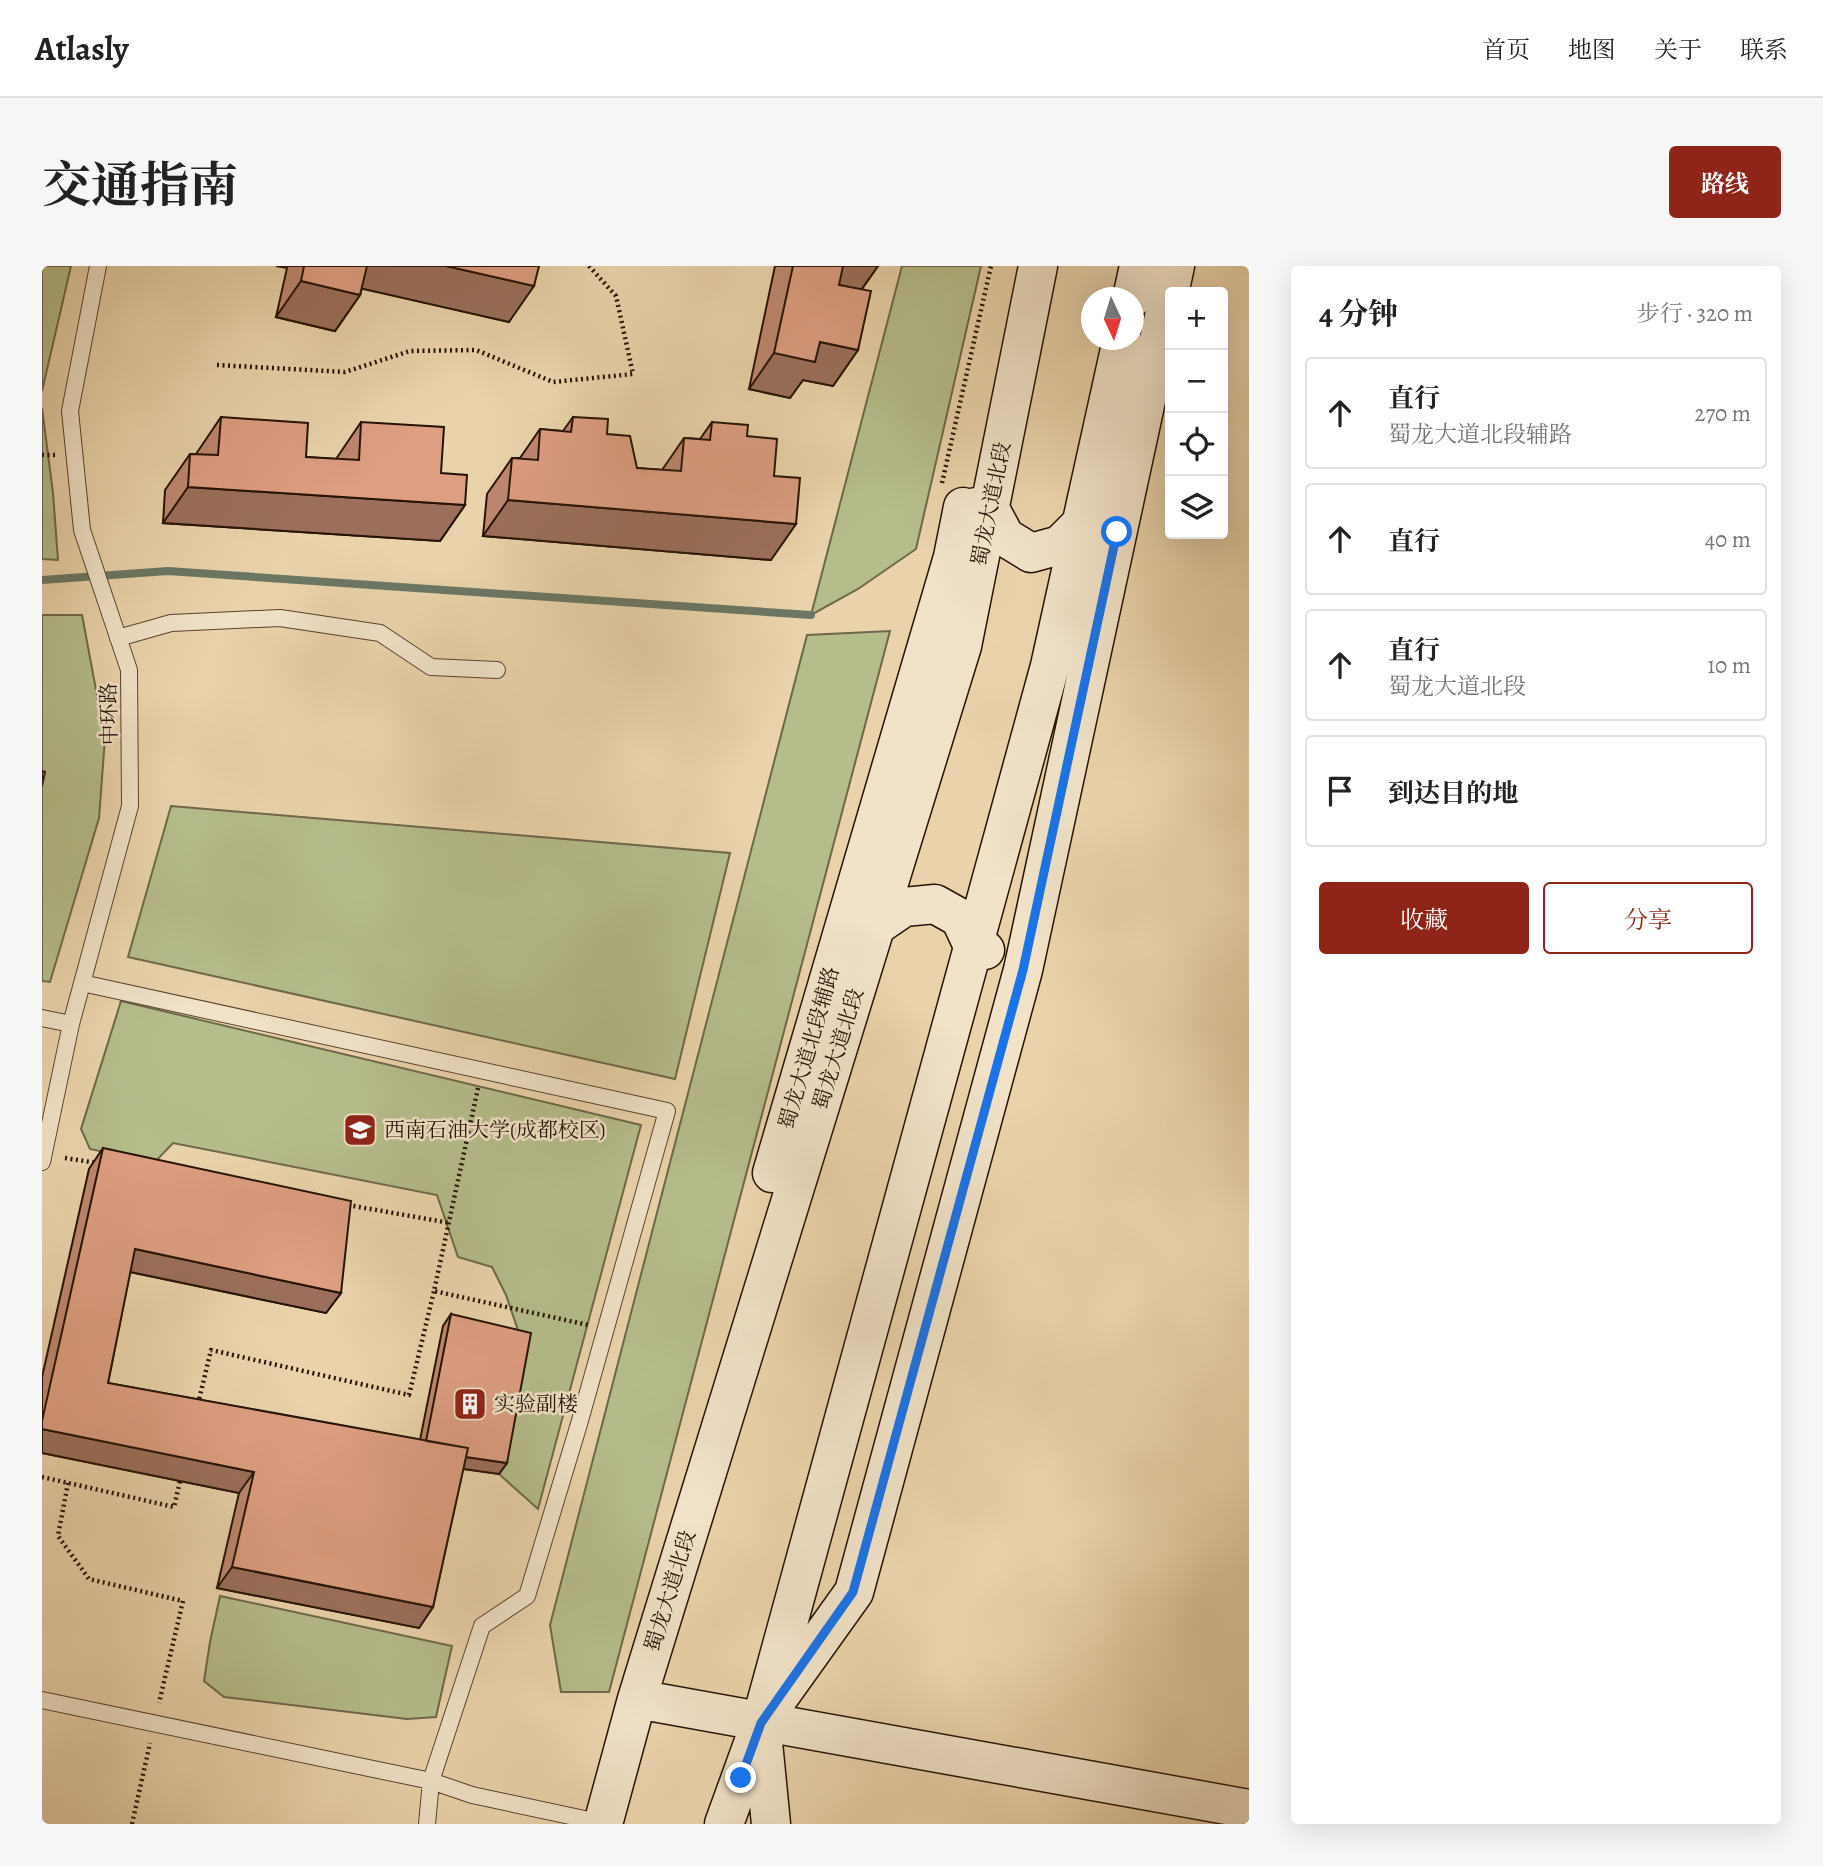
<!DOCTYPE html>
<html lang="zh">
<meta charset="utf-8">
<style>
:root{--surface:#fff;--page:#f6f6f6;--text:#222;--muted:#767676;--line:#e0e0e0;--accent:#8f2418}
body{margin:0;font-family:Alegreya,"Noto Serif SC",serif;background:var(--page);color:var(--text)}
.controls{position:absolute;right:21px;top:21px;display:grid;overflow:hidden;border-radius:7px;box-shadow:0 7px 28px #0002}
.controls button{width:63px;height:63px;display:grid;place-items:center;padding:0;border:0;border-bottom:2px solid var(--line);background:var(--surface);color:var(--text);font:35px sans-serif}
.compass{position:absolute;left:1039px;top:21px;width:63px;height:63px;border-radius:50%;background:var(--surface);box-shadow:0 7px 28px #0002;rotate:176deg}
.stop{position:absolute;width:21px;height:21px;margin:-16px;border:5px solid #1a73e8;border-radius:50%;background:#fff}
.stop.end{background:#1a73e8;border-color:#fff;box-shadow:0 2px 7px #0008}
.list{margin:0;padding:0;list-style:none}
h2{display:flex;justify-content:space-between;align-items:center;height:91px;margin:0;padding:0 28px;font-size:30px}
h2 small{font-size:23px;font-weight:400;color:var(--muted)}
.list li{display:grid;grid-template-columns:46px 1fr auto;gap:21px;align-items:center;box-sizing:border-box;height:112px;margin:0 14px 14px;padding:0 14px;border:2px solid var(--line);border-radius:7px}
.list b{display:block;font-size:26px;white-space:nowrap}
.list p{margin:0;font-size:23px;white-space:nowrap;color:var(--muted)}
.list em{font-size:23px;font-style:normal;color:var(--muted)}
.actions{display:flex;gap:14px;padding:21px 28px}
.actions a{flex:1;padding:16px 0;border:2px solid var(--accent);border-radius:7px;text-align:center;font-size:24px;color:var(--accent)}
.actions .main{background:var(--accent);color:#fff}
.icon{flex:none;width:38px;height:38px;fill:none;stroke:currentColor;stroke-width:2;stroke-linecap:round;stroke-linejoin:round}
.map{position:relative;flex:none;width:1207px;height:1558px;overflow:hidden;border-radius:7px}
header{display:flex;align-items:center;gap:42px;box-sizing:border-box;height:98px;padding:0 35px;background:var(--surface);border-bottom:2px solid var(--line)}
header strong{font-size:33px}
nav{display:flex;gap:38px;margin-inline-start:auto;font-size:24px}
.intro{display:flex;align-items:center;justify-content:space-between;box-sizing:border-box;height:168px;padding:0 42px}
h1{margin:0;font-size:49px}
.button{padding:18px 32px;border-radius:7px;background:var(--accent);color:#fff;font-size:24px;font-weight:700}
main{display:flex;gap:42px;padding:0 42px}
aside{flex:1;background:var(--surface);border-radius:7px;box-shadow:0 7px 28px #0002}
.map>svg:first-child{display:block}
.green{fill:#b5bd8b;stroke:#6e6848;stroke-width:2}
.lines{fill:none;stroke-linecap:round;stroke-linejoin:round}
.stream{stroke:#6b7764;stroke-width:8}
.lane-casing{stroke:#58432f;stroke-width:18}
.secondary-casing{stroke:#271306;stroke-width:41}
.path{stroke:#271306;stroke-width:4.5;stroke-dasharray:2 3.5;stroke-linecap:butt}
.lane{stroke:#f1e2c8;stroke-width:16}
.secondary{stroke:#f1e2c8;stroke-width:38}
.wall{fill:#be8870;stroke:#271306;stroke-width:2}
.shaded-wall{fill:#9b6f5b;stroke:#271306;stroke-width:2}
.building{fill:#dd9e82;stroke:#271306;stroke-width:2}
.route{stroke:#1a73e8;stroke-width:9}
.labels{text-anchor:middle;stroke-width:5;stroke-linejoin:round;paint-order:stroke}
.street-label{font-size:21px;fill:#271306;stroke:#f1e2c8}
.poi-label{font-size:21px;fill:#271306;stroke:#f1e2c8;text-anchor:start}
</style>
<header>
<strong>Atlasly</strong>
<nav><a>首页</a><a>地图</a><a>关于</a><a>联系</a></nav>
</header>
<div class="intro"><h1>交通指南</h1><a class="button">路线</a></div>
<main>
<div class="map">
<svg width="1207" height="1558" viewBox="0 0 1207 1558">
<rect width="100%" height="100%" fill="#ead3ab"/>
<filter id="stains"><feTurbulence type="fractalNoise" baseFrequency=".00286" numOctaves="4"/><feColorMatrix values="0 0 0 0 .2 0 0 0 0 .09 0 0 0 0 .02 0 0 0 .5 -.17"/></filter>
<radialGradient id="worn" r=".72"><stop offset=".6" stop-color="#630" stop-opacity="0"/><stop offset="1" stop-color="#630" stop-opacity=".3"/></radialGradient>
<path class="green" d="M0,0h29l-29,125z
M860,0h79l-65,283 -58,40 -47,26z
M0,142l11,85 5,67 -16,-1z
M0,349h40l23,123 -6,80 -49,164 -8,-1z
M848,365l-281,1061h-48l-11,-67 257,-990z
M129,540l559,47 -55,226 -547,-122z
M79,735l520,124 -103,384 -39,-35 24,-129 -17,-50 -14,-28 -34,-10 -21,-62 -264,-52 -19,20 -64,-14 -9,-20z
M178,1330l232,50 -16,71 -29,2 -183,-22 -20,-16 6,-39z"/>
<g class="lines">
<path class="stream" d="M0,314l126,-9 643,44"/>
<defs>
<path id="lane" d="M76,372l53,-15 109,-5 100,15 51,34 66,3
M40,717l585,128 -88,313 -52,172 -45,30 -51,155 -4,43
M0,752l29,6
M0,896l29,-138 59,-218 -1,-136 -47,-140 -12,-119 28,-145
M0,1434l389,81 41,14 131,28"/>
<path id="secondary" d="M1090,32l7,-32
M934,241l14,2 15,28 26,16 29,-8 21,-21 11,2
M822,657l12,3 28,-19 31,-3 25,14 13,28 12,4
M730,907l181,-616 10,-50
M595,1433l612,110
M561,1558l34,-125 325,-1053 76,-380
M682,1558l37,-102 289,-1056 72,-326
M729,1558l-10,-102 93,-130 169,-622 152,-704"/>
</defs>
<use href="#lane" class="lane-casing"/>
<use href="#secondary" class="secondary-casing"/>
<path class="path" d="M175,99l128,7 65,-21 66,-1 77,32 80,-8 -17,-78 -27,-30
M0,189h14
M900,217l49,-217
M436,822l-44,203 154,34
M23,892l32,5
M306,939l102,18
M156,1138l13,-54 198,45 25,-104
M0,1211l132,30 6,-26
M26,1217l-10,53 31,43 94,22 -24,102
M90,1558l18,-81"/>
<use href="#lane" class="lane"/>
<use href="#secondary" class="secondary"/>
</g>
<path class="wall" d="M234,0h263l-30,56 -147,-34 -2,7 -25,36 -59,-14 11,-49z
M733,0h103l-16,23 -4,61 -25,36 -30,-6 -13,18 -41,-9z
M179,151l85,40 30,2 25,-37 80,51 24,32 -25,36 -277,-18 2,-33 25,-36h6z
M531,151l34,17 30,34 25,2 22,-32 16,1 12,-17 35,14 27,40 -3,84 -288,-24 4,-42 25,-36h8l20,-29 23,2z
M61,882l238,145 -15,20 -196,-41 -22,111 312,57 23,-114 8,-12 56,149 -8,11 -36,-5 -30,138 -14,21 -202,-40 22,-95 -197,-40v-76l47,-208z"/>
<path class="shaded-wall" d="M318,0h86l88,20 -25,36 -163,-37z
M791,0h45l-17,24 -39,-9z
M259,15l59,14 -25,36 -59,-14z
M778,76l38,8 -25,36 -30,-6 -13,18 -41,-9 25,-36z
M146,221l277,18 -25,36 -277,-18z
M466,234l288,24 -25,36 -288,-24z
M93,983l206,44 -15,20 -205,-43z
M0,1163l212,43 -15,21 -197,-40z
M382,1185l83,12 -8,11 -83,-12z
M190,1301l201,40 -14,21 -202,-40z"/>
<path class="building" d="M262,0h63l-7,29 -59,-14z
M404,0h93l-5,20z
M751,0h50l-4,19 32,6 -13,59 -38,-8 -5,20 -41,-9z
M179,151l87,6 -2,34 53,3 2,-38 83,5 -3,46 26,2 -2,30 -277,-18 2,-33 28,1z
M531,151l35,2 -1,15 23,2 7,32 44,3 3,-33 26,2 2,-18 36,3 -1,11 30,3 -3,37 26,2 -4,46 -288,-24 4,-42 26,2 2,-31 31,3z
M0,505l3,1 -3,14z
M61,882l248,53 -10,92 -206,-44 -27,134 360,65 -35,159 -201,-40 22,-95 -212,-43v-8z
M409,1048l80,19 -24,130 -41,-6 2,-9 -42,-7z"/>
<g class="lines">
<path class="route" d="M699,1512l20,-55 92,-131 170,-622 94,-438"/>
</g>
<defs>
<symbol id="university-square" viewBox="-11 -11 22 22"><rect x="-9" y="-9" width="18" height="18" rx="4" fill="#8f2418" stroke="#f1e2c8"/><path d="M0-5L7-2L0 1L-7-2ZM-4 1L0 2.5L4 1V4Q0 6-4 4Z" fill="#fff"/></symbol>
<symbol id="building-square" viewBox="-11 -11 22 22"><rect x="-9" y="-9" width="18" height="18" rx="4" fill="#8f2418" stroke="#f1e2c8"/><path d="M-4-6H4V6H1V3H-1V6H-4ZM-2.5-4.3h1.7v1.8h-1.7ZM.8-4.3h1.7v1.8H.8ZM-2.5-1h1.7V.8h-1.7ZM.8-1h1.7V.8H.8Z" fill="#fff"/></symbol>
</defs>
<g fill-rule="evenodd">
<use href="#university-square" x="299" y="845" width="38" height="38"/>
<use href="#building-square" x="409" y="1119" width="38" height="38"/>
</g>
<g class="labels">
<g class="street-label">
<text transform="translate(949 238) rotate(-79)" y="7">蜀龙大道北段</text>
<text transform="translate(67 448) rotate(-91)" y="7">中环路</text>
<text transform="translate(767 782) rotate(-74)" y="7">蜀龙大道北段辅路</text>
<text transform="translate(796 783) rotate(-73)" y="7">蜀龙大道北段</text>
<text transform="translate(628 1325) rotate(-73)" y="7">蜀龙大道北段</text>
</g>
<g class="poi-label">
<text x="342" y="871">西南石油大学(成都校区)</text>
<text x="452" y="1145">实验副楼</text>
</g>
</g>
<rect width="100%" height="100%" filter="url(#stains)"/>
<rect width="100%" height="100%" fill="url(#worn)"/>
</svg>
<div class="controls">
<button>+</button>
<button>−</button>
<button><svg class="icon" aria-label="locate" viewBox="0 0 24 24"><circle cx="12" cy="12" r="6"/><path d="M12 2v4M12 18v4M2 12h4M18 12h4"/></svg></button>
<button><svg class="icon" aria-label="layers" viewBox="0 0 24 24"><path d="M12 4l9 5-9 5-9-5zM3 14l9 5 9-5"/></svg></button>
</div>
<svg class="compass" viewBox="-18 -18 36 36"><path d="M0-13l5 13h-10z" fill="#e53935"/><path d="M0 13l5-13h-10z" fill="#767676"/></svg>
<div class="stop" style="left:1075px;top:266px"></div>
<div class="stop end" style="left:699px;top:1512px"></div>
</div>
<aside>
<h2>4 分钟<small>步行 · 320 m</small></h2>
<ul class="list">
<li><svg class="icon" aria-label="ahead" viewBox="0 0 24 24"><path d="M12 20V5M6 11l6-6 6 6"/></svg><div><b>直行</b><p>蜀龙大道北段辅路</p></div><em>270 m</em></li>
<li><svg class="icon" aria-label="ahead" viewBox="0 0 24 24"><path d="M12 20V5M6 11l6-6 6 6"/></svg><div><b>直行</b></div><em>40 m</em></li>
<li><svg class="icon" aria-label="ahead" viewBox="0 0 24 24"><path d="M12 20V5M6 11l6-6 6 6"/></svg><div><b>直行</b><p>蜀龙大道北段</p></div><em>10 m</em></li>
<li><svg class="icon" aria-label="arrive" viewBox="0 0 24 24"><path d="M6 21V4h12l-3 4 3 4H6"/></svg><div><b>到达目的地</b></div></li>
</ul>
<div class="actions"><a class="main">收藏</a><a>分享</a></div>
</aside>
</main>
